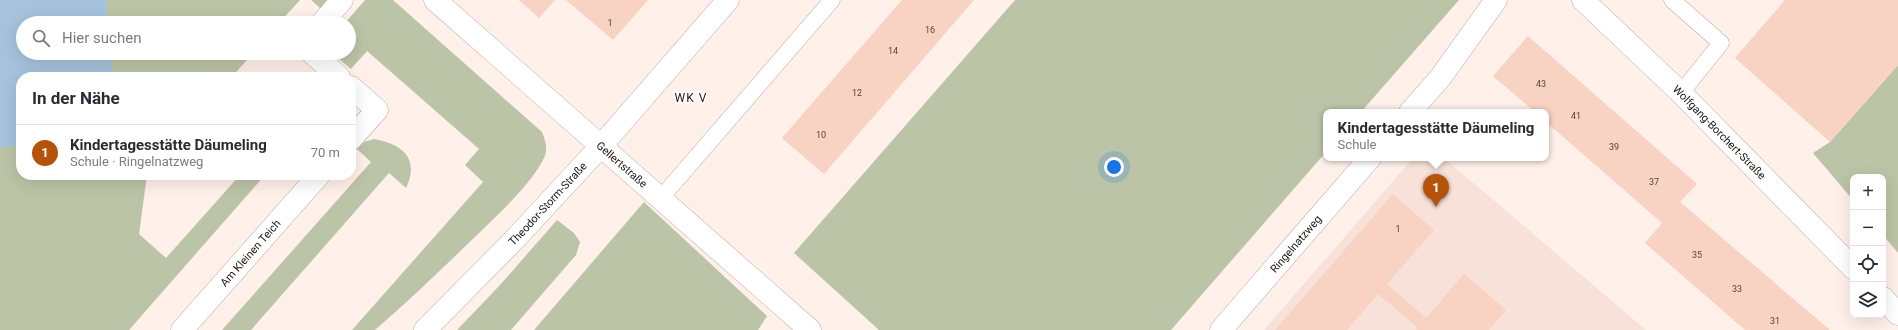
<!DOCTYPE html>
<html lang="de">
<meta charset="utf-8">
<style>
:root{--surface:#fff;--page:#f7f7f7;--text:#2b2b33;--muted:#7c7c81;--line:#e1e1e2;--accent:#b45309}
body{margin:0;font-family:Roboto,sans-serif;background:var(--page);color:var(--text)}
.controls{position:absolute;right:12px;bottom:12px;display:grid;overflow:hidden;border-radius:8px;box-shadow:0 4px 16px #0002}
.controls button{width:36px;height:36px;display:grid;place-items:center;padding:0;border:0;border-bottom:1px solid var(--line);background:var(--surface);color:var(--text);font:20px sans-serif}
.you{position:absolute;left:1114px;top:167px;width:14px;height:14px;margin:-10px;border:3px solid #fff;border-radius:50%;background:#1a73e8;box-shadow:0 0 0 6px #1a73e833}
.badge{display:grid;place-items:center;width:26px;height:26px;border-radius:50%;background:var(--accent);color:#fff;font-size:13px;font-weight:700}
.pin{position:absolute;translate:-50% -33px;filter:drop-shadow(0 1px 2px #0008)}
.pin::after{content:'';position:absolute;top:21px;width:14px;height:12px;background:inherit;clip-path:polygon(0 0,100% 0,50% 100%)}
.popup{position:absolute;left:1323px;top:109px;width:226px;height:52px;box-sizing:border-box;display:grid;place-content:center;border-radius:8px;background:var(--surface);filter:drop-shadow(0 1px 3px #0005);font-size:13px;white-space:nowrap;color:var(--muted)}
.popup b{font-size:15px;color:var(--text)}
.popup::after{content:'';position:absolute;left:50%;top:100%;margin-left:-8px;border:8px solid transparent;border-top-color:var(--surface)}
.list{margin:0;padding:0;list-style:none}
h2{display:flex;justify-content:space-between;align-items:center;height:52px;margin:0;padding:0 16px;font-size:17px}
h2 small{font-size:13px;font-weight:400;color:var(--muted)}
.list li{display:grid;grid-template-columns:26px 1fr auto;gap:12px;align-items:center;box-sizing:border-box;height:56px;padding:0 16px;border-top:1px solid var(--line)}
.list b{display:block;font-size:15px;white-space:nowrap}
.list p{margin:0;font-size:13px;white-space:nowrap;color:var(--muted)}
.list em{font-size:13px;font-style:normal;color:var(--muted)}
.icon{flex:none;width:22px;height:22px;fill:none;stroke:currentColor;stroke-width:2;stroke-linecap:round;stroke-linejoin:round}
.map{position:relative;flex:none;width:1898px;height:330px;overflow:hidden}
.search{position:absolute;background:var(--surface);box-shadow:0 4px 16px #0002;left:16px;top:16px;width:340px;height:44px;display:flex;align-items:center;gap:10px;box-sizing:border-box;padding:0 14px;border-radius:22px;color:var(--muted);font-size:15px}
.panel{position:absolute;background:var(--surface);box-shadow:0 4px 16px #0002;left:16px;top:72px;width:340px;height:108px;border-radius:16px}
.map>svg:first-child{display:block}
.built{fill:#f8e1d9}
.green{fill:#bcc4a7}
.water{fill:#a6c2dc}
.building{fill:#f8d2c3}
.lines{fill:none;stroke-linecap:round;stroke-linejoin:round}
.service-casing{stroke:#b9aba6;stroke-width:17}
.minor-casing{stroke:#b9aba6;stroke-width:23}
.service{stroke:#fff;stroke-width:16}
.minor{stroke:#fff;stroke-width:22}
.labels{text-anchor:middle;stroke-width:3.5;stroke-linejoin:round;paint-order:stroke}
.number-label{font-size:9px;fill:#524540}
.street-label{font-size:11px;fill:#1b1614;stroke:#fff}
.neighbourhood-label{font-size:12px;letter-spacing:1px;fill:#1b1614;stroke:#fff}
</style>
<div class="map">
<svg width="1898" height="330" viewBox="0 0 1898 330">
<rect width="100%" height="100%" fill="#fff0ea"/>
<path class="built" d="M1413,158h31l202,172h-382z"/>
<path class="green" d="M0,0h300l-21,23h-256v30h230l-21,24h-211v98h126l-8,59 27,24 74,-83h25l-136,155h-129z
M311,0h18l-8,9z
M365,0h28l149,132c4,10 6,17 2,26 -14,28 -45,55 -66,76 -34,33 -67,65 -103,96h-23l131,-148 -18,-17 14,-16 -112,-98 -16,18 -12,-10v-6h10v-30h-4z
M1015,0h444l-98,112h-35v40l-155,178h-292l-85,-77z
M1898,65v188l-15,-18v-58h-30v23l-40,-47 17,-11z
M374,139c29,5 46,20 32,49l-17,-15 -138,157h-29l149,-168 -14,-13 7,-7z
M644,202l123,114 -9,14h-224z
M557,220l17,13 6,9 -4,13 -65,75h-54l43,-45z"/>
<path class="water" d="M0,0h106l2,23h-85v30h87l2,22v2h-91v68l-21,3z"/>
<path class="building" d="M519,0h36l-16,18z
M566,0h82l-35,40z
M902,0h72l-150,174 -42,-36z
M1785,0h113v65l-68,77 -95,-84z
M1528,36l169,148 -17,18 150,128h-85l-100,-87 17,-20 -116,-101v-10h-11l-42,-36z
M1393,194l41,36 -47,54 39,34 38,-44 42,36 -17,20h-73l2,-2 -40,-34 -31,36h-72z"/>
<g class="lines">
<defs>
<path id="service" d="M1672,0l49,43 -40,50
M660,199l172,-199"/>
<g id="minor">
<path id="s1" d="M435,0l375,330"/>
<path id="s2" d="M1583,0l98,93 172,175"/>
<path d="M322,23l20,-23"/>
<path d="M312,53l27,24"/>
<path d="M351,87l26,23 -26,29"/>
<path d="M1410,112l30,-34 56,-78"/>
<path d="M1883,298l15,16"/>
<path id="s3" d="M182,330l137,-155"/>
<path id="s4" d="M425,330l90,-91 86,-93 127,-146"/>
<path id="s5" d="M1221,330l149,-172"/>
</g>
</defs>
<use href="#service" class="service-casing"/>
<use href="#minor" class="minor-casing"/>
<use href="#service" class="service"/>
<use href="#minor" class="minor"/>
</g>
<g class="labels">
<g class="number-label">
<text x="610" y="26">1</text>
<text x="930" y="33">16</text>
<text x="893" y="54">14</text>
<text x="1541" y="87">43</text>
<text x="857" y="96">12</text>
<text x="1576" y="119">41</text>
<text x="821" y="138">10</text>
<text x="1614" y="150">39</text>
<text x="1654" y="185">37</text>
<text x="1398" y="232">1</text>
<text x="1697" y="258">35</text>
<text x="1737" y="292">33</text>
<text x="1775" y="324">31</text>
</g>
<g class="street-label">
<text dy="4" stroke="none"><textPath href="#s2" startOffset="190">Wolfgang-Borchert-Straße</textPath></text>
<text dy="4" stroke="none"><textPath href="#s1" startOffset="249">Gellertstraße</textPath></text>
<text dy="4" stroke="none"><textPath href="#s4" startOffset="176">Theodor-Storm-Straße</textPath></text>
<text dy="4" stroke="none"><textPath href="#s5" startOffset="114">Ringelnatzweg</textPath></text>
<text dy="4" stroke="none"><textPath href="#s3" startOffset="103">Am Kleinen Teich</textPath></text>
</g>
<g class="neighbourhood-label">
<text x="691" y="102">WK V</text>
</g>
</g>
</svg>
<div class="controls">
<button>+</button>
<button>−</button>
<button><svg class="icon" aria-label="locate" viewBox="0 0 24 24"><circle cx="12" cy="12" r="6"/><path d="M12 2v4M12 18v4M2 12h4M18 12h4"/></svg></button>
<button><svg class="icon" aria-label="layers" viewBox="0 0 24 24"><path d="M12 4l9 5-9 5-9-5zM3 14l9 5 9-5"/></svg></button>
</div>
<div class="you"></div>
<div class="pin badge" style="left:1436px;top:207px">1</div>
<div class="popup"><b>Kindertagesstätte Däumeling</b>Schule</div>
<div class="search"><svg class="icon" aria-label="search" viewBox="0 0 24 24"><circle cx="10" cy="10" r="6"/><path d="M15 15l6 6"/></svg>Hier suchen</div>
<section class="panel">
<h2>In der Nähe<small></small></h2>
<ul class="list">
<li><span class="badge">1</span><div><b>Kindertagesstätte Däumeling</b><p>Schule · Ringelnatzweg</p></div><em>70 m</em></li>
</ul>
</section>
</div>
